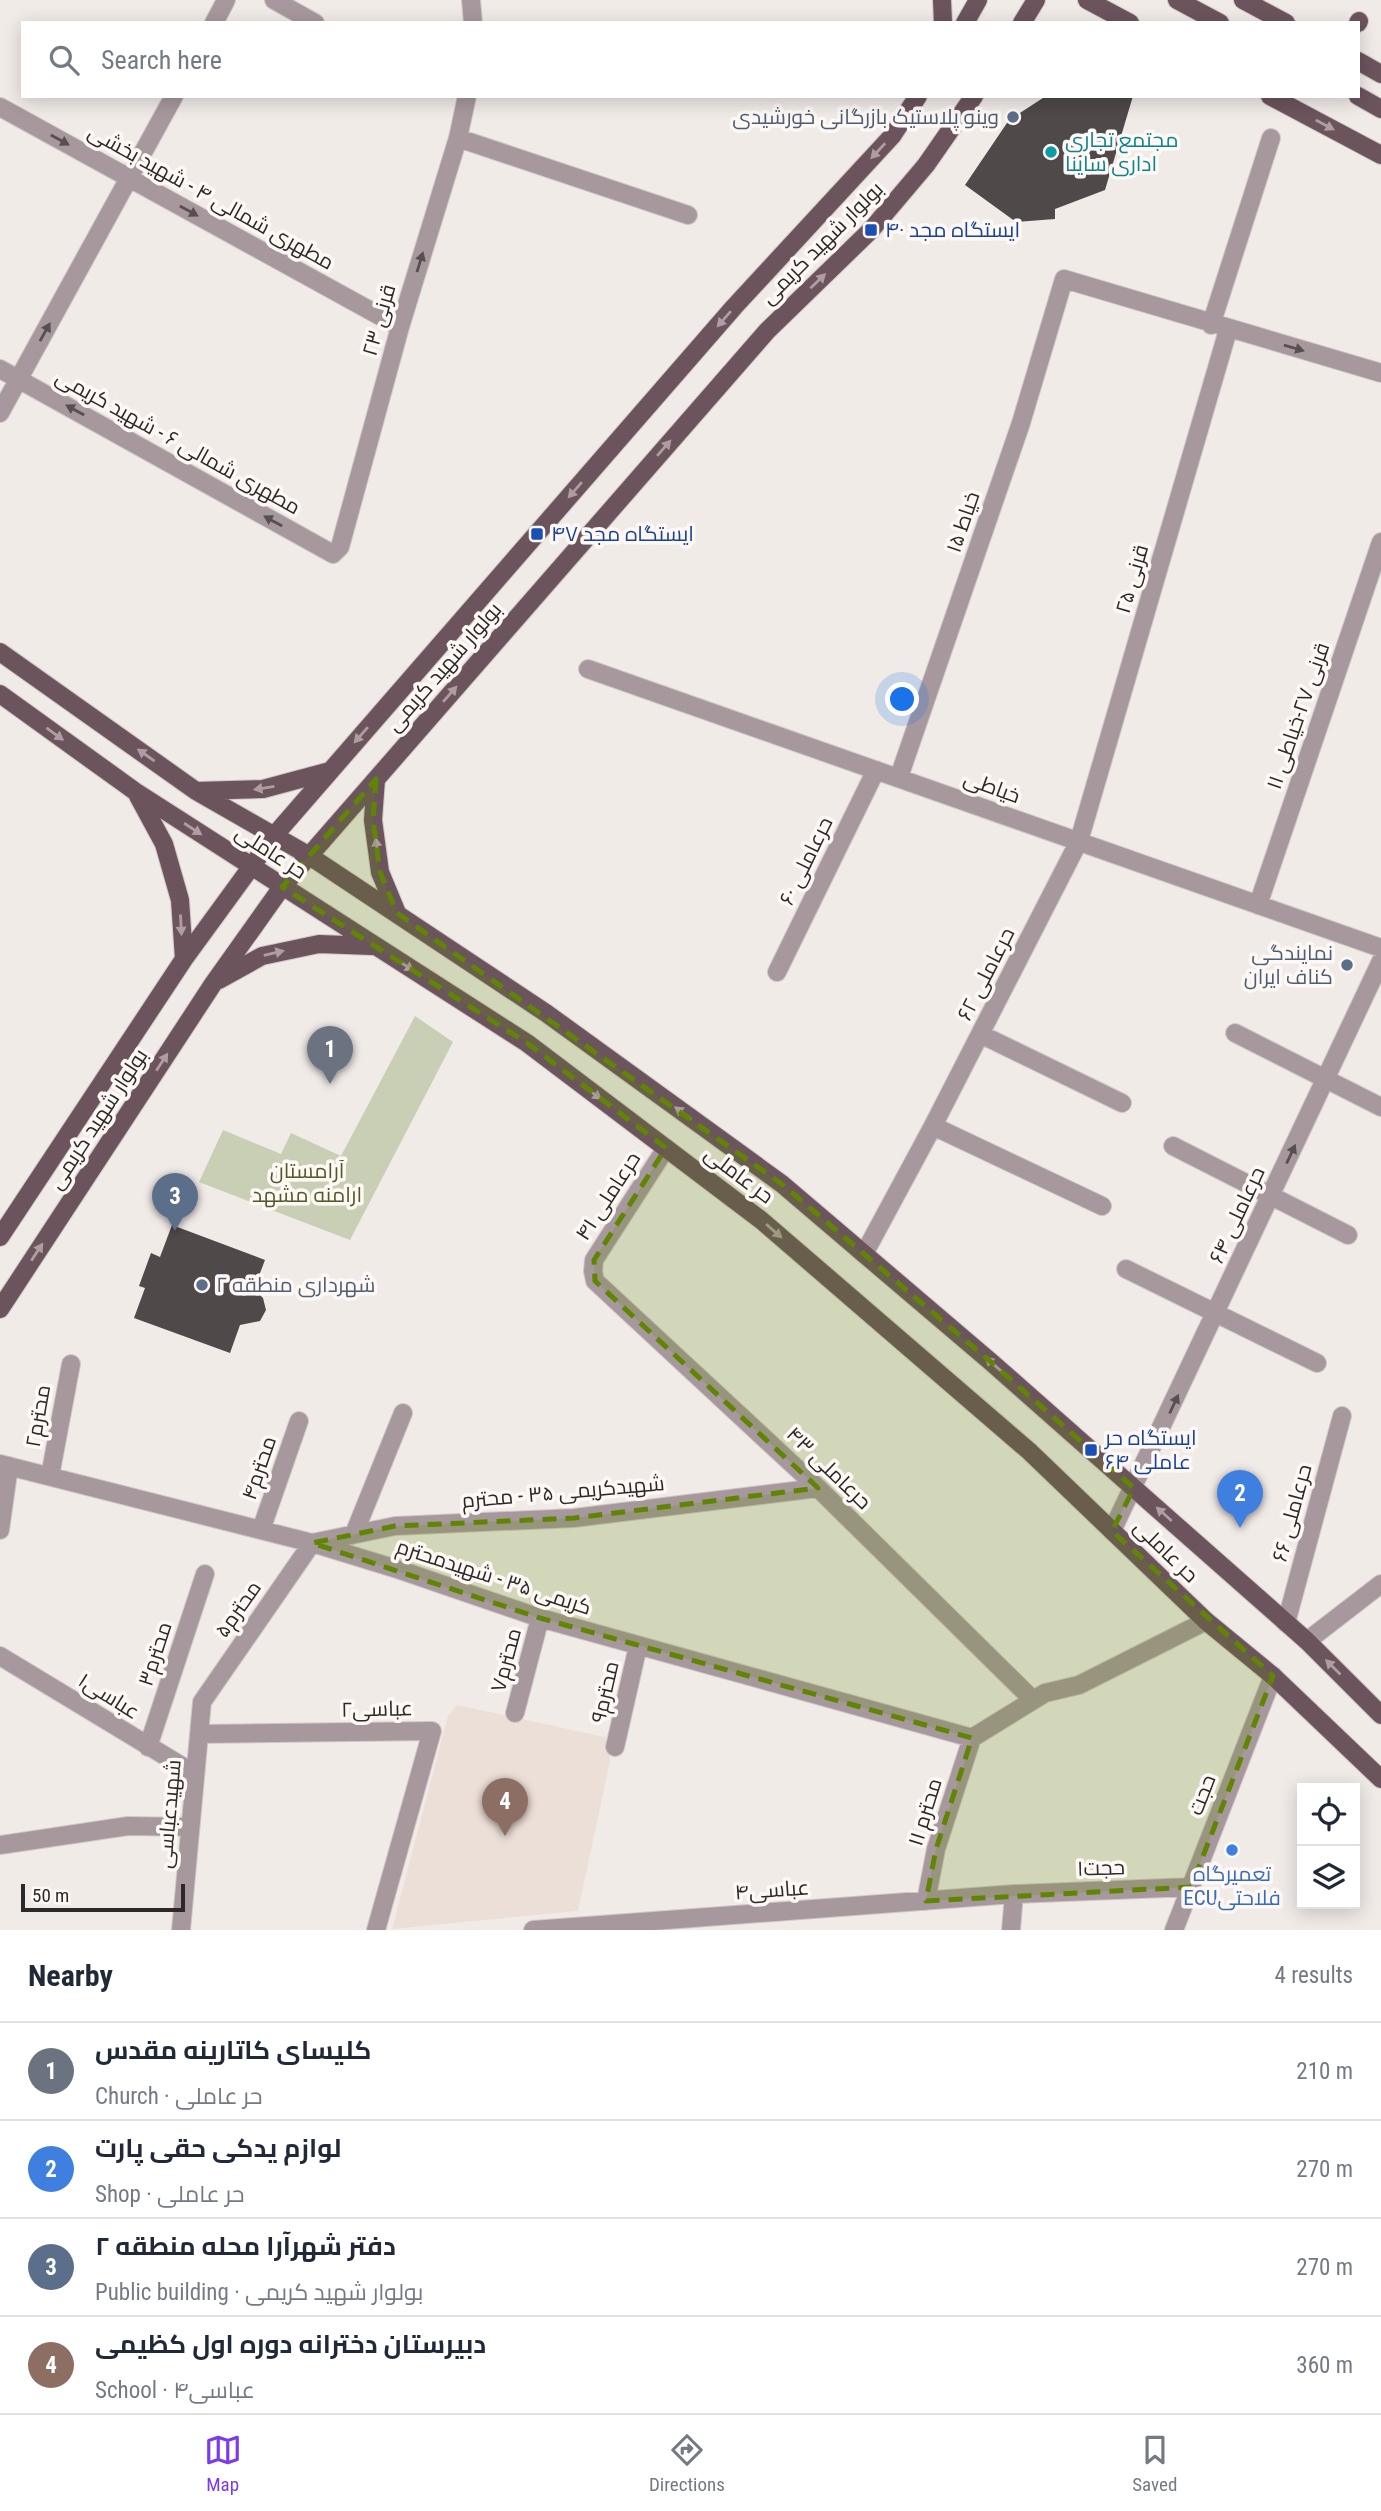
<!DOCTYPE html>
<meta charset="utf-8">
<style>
:root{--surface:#fff;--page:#f2f2f3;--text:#1f2937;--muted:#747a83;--line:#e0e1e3;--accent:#7c3aed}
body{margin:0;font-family:"Roboto Condensed",Cairo,sans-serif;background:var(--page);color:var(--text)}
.controls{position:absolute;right:21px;bottom:21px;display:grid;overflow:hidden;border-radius:0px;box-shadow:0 4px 18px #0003}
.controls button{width:63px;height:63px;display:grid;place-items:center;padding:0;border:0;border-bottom:2px solid var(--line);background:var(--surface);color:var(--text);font:35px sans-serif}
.scale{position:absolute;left:21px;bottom:18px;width:164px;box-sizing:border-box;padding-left:7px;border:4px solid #2c2a29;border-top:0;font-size:19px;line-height:24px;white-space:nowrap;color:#2c2a29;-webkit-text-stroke:5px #fef8f5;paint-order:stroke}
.you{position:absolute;left:903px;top:700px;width:24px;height:24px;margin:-18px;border:5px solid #fff;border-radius:50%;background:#1a73e8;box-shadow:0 0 0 10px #1a73e833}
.badge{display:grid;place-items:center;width:46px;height:46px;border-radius:50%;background:var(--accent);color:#fff;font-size:23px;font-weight:700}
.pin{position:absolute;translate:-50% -58px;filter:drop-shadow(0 2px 4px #0008)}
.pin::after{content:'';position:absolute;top:37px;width:24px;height:21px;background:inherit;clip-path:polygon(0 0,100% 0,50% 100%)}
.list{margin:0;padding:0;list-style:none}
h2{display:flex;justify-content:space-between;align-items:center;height:91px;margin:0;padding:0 28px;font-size:30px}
h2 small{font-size:23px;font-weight:400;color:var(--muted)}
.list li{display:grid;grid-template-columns:46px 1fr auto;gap:21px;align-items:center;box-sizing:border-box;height:98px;padding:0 28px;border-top:2px solid var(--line)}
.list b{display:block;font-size:26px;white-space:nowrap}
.list p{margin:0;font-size:23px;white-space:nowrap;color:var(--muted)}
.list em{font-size:23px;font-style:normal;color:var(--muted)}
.icon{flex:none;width:38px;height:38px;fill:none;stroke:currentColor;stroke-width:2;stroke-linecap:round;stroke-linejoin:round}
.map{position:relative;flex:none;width:1381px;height:1930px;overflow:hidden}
.search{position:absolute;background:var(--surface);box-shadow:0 4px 18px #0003;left:21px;right:21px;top:21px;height:77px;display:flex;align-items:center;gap:18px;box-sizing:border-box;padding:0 24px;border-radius:0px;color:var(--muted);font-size:26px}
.sheet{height:483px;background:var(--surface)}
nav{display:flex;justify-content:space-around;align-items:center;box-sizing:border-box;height:98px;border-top:2px solid var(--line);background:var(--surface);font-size:19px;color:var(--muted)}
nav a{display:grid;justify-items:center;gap:4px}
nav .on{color:var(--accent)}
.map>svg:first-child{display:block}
.built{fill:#ecdfd7}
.green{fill:#c9cfb4}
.building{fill:#4f4949}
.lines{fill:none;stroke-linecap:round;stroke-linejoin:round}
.minor-casing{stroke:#cec8c6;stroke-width:20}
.major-casing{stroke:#cec8c6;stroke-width:20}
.minor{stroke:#a7989d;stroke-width:18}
.major{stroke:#6c545d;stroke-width:18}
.oneway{fill:#ae9ea1}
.oneway2{fill:#575052}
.marked{fill:#608505;fill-opacity:0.2;stroke:#608505;stroke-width:5;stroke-dasharray:14 9;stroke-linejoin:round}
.service-dot{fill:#5c6f8a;stroke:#fef8f5;stroke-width:2.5}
.culture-dot{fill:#0f9aa8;stroke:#fef8f5;stroke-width:2.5}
.transit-dot{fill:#1a4fb4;stroke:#fef8f5;stroke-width:2.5}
.shop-dot{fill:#3f7fe0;stroke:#fef8f5;stroke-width:2.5}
.labels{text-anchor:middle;stroke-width:7;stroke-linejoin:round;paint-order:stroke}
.service-label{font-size:21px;fill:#4e5e75;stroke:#fef8f5;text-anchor:end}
.culture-label{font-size:21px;fill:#0d838f;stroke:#fef8f5;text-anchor:start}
.street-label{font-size:21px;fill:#2c2a29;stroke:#fef8f5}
.transit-label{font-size:21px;fill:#164399;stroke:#fef8f5;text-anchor:start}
.park-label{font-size:21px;fill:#515929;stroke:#fef8f5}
.shop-label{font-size:21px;fill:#366cbe;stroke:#fef8f5}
</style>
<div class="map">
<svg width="1381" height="1930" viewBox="0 0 1381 1930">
<rect width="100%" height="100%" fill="#f1ebe8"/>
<path class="built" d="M457,1705l152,33 1,23 -32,150 -186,18 56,-213z"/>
<path class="green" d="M415,1016l38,26 -103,198 -151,-58 24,-52 58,24 10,-21 50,23z"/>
<path class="building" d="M1046,96h87l-28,94 -50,19v10l-39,3 -51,-37 44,-65z
M172,1225l93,35 -11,29 9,9 3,12 -6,11 -20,4 -10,28 -96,-35 11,-30 -6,-2 12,-33 9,4z"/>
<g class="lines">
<defs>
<path id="minor" d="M274,0l41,23
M471,0l2,23
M214,23l12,-23
M0,107l400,220
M458,138l230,77
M1211,325l60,-187
M0,369l333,185 7,-7 60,-220 58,-189 9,-42
M0,413l174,-317
M588,669l793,279
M899,777l122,-354 43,-144 317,94
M1258,905l123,-363
M777,972l99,-202
M1235,1033l146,74
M980,1034l142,69
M933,1126l169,80
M1173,1146l175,89
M666,1148l-72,112 -1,11 2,10 223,207 215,212
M864,1254l69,-128 146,-285 149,-511
M1126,1269l191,94
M0,1464l312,79 88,27 140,48 432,120
M50,1476l21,-112
M0,1530l9,-64
M261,1530l38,-109
M1112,1531l269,-570
M354,1534l49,-121
M1286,1623l56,-207
M1307,1641l74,-57
M0,1656l195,118
M515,1713l25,-95
M199,1734l233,-3 -56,199
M972,1738l73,-45 34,-8 127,-64
M148,1747l57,-173
M615,1747l23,-101
M0,1845l128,-19 62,1
M926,1901l10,-52 36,-111
M181,1930l21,-228 110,-159 83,-17 179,-8 244,-30
M533,1930l481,-36 177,-7
M1011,1930l3,-36
M1174,1930l99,-254"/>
<path id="major" d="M942,0l1,23
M1087,0l43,23
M1177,0l43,23
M1243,0l43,23
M965,23l13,-23
M1022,23l14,-23
M1358,23l1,-2
M1358,61l23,13
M1270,96l111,59
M1358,96l23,13
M0,652l196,139 112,64 238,158 236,171 209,178 316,279 74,74
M0,694l136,98 391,251 234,177 268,231 177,170 67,55 108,103
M376,779l-3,41 7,52 17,41
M196,791l67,-2 67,-18
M138,796l26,48 16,56 4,59
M219,980l43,-24 57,-12 53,2
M0,1237l184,-278 89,-122 461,-530 158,-171 26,-40
M0,1309l213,-325 69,-97 485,-556 104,-101 55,-65 48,-69"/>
</defs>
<use href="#minor" class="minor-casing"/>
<use href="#major" class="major-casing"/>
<use href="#minor" class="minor"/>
<use href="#major" class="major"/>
</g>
<defs><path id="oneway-solid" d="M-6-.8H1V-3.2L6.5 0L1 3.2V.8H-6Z" transform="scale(1.75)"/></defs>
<g class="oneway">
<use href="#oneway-solid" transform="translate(1325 125) rotate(28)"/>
<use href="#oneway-solid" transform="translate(878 151) rotate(133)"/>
<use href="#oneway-solid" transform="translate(818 281) rotate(-44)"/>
<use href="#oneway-solid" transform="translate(724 319) rotate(131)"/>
<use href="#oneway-solid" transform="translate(664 448) rotate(-49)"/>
<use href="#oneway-solid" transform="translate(575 490) rotate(131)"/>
<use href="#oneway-solid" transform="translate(450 694) rotate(-49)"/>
<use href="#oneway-solid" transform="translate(55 734) rotate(36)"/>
<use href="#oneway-solid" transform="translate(361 735) rotate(131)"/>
<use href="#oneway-solid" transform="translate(146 755) rotate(-145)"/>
<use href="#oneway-solid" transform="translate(264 788) rotate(171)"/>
<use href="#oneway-solid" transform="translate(193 829) rotate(33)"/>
<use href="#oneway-solid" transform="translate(377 848) rotate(-98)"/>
<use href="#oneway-solid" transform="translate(181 925) rotate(87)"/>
<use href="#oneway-solid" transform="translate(274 953) rotate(-13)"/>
<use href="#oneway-solid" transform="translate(405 965) rotate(33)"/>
<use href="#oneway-solid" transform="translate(162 1062) rotate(-57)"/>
<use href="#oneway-solid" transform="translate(593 1093) rotate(37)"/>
<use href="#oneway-solid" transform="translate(683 1113) rotate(-144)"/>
<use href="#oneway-solid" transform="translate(774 1231) rotate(41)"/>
<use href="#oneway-solid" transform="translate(37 1252) rotate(-57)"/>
<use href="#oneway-solid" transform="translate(993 1364) rotate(-139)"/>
<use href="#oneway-solid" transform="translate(1164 1514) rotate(-138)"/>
<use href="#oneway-solid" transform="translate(1333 1667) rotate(-135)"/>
</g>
<g class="oneway2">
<use href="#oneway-solid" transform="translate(60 140) rotate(29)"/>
<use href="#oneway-solid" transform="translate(189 211) rotate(29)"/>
<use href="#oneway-solid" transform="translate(420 262) rotate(-73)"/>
<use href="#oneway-solid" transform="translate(45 332) rotate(-61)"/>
<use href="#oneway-solid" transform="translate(1294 348) rotate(16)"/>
<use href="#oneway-solid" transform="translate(75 410) rotate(-151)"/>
<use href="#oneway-solid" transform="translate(273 521) rotate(-151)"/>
<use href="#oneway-solid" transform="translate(1291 1154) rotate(-65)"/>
<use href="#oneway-solid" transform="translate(1174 1404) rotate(-65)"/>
</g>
<path class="marked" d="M376,779l-3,41 7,52 17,41 385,271 209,178 143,126 -22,43 161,145 -82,211 -265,14 10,-52 36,-111 -432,-120 -228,-75 83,-17 179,-8 244,-30 -223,-207 -1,-21 72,-112 -139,-105 -245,-156z"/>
<g class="service-dot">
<circle cx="1013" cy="117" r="7"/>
<circle cx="1347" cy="965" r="7"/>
<circle cx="202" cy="1285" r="7"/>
</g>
<circle class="culture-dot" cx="1051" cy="152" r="7"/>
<g class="transit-dot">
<rect x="864" y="223" width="14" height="14" rx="3.5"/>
<rect x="530" y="527" width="14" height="14" rx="3.5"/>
<rect x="1084" y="1443" width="14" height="14" rx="3.5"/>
</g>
<circle class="shop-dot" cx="1232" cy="1850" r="7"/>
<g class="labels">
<g class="service-label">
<text x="999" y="124">وینو پلاستیک بازرگانی خورشیدی</text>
<text x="1333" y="960">نمایندگی<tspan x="1333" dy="24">کناف ایران</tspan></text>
<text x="216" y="1292" text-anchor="start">شهرداری منطقه ۲</text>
</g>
<g class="culture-label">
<text x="1065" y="147">مجتمع تجاری<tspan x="1065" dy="24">اداری ساینا</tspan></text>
</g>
<g class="street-label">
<text transform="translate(211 197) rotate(29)" y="7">مطهری شمالی ۴ - شهید بخشی</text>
<text transform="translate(822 243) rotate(-45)" y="7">بولوار شهید کریمی</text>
<text transform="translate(379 320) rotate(-74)" y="7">قرنی ۲۳</text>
<text transform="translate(178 442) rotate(29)" y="7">مطهری شمالی ۶ - شهید کریمی</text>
<text transform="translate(963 522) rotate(-71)" y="7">خیاط ۱۵</text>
<text transform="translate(1132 579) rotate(-74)" y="7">قرنی ۲۵</text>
<text transform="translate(444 667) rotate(-49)" y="7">بولوار شهید کریمی</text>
<text transform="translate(1298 716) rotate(-71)" y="7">قرنی ۲۷-خیاطی ۱۱</text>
<text transform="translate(992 787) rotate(20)" y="7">خیاطی</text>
<text transform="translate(271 852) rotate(33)" y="7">حر عاملی</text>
<text transform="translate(806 861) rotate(-64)" y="7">حرعاملی ۶۰</text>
<text transform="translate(986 974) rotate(-63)" y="7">حرعاملی ۶۲</text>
<text transform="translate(98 1119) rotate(-57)" y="7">بولوار شهید کریمی</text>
<text transform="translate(739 1175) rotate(37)" y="7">حر عاملی</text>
<text transform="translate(608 1196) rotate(-57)" y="7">حرعاملی ۴۱</text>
<text transform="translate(1237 1215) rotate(-65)" y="7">حرعاملی ۶۴</text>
<text transform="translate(38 1416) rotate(-80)" y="7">محترم۲</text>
<text transform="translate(259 1468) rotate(-71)" y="7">محترم۴</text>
<text transform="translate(829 1468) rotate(44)" y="7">حرعاملی ۴۳</text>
<text transform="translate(563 1492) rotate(-5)" y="7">شهیدکریمی ۳۵ - محترم</text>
<text transform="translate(1292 1513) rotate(-75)" y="7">حرعاملی ۶۶</text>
<text transform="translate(1166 1551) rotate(44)" y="7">حر عاملی</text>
<text transform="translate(494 1577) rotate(18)" y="7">کریمی ۳۵ - شهیدمحترم</text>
<text transform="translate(238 1609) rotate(-55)" y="7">محترم۵</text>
<text transform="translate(155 1654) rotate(-72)" y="7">محترم۳</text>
<text transform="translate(506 1660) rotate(-75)" y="7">محترم۷</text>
<text transform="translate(605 1692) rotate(-77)" y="7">محترم۹</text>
<text transform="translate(109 1696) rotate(32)" y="7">عباسی۱</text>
<text transform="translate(377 1709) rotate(-1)" y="7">عباسی۲</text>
<text transform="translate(1202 1795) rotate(-69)" y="7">حجت</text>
<text transform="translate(925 1812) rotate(-73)" y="7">محترم ۱۱</text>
<text transform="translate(169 1814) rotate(-85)" y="7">شهیدعباسی</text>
<text transform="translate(1101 1868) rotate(-2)" y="7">حجت۱</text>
<text transform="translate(772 1890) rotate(-4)" y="7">عباسی۴</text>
</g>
<g class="transit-label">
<text x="885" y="237">ایستگاه مجد ۴۰</text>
<text x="551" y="541">ایستگاه مجد ۴۷</text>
<text x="1105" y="1445">ایستگاه حر<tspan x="1105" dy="24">عاملی ۶۴</tspan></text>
</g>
<g class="park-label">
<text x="307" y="1178">آرامستان<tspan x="307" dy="24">ارامنه مشهد</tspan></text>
</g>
<g class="shop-label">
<text x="1232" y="1881">تعمیرگاه<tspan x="1232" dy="24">ECUفلاحتی</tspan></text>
</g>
</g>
</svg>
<div class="controls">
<button><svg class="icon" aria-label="locate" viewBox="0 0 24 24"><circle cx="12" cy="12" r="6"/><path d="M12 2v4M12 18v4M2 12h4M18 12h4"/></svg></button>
<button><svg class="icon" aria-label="layers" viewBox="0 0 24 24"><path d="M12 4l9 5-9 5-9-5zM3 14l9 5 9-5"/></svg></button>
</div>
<div class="scale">50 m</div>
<div class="you"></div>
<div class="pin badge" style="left:330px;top:1084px;background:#6b7280">1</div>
<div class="pin badge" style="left:1240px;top:1528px;background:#3f7fe0">2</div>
<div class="pin badge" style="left:175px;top:1231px;background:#5c6f8a">3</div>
<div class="pin badge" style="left:505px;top:1836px;background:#8d6e63">4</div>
<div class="search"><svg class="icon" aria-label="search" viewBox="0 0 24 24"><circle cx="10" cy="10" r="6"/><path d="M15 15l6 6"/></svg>Search here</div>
</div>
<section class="sheet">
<h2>Nearby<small>4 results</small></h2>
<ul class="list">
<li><span class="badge" style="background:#6b7280">1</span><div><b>کلیسای کاتارینه مقدس</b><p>Church · حر عاملی</p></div><em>210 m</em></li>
<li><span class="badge" style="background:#3f7fe0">2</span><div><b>لوازم یدکی حقی پارت</b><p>Shop · حر عاملی</p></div><em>270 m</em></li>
<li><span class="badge" style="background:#5c6f8a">3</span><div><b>دفتر شهرآرا محله منطقه ۲</b><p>Public building · بولوار شهید کریمی</p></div><em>270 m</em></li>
<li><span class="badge" style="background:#8d6e63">4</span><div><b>دبیرستان دخترانه دوره اول کظیمی</b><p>School · عباسی۴</p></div><em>360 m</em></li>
</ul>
</section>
<nav>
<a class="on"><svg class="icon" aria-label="map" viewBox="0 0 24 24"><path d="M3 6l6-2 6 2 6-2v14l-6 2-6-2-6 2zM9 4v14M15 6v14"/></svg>Map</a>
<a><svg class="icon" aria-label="directions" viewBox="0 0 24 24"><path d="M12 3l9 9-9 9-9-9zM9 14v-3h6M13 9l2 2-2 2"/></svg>Directions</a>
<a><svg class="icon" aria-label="saved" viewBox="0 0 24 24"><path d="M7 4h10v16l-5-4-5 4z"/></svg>Saved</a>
</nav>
